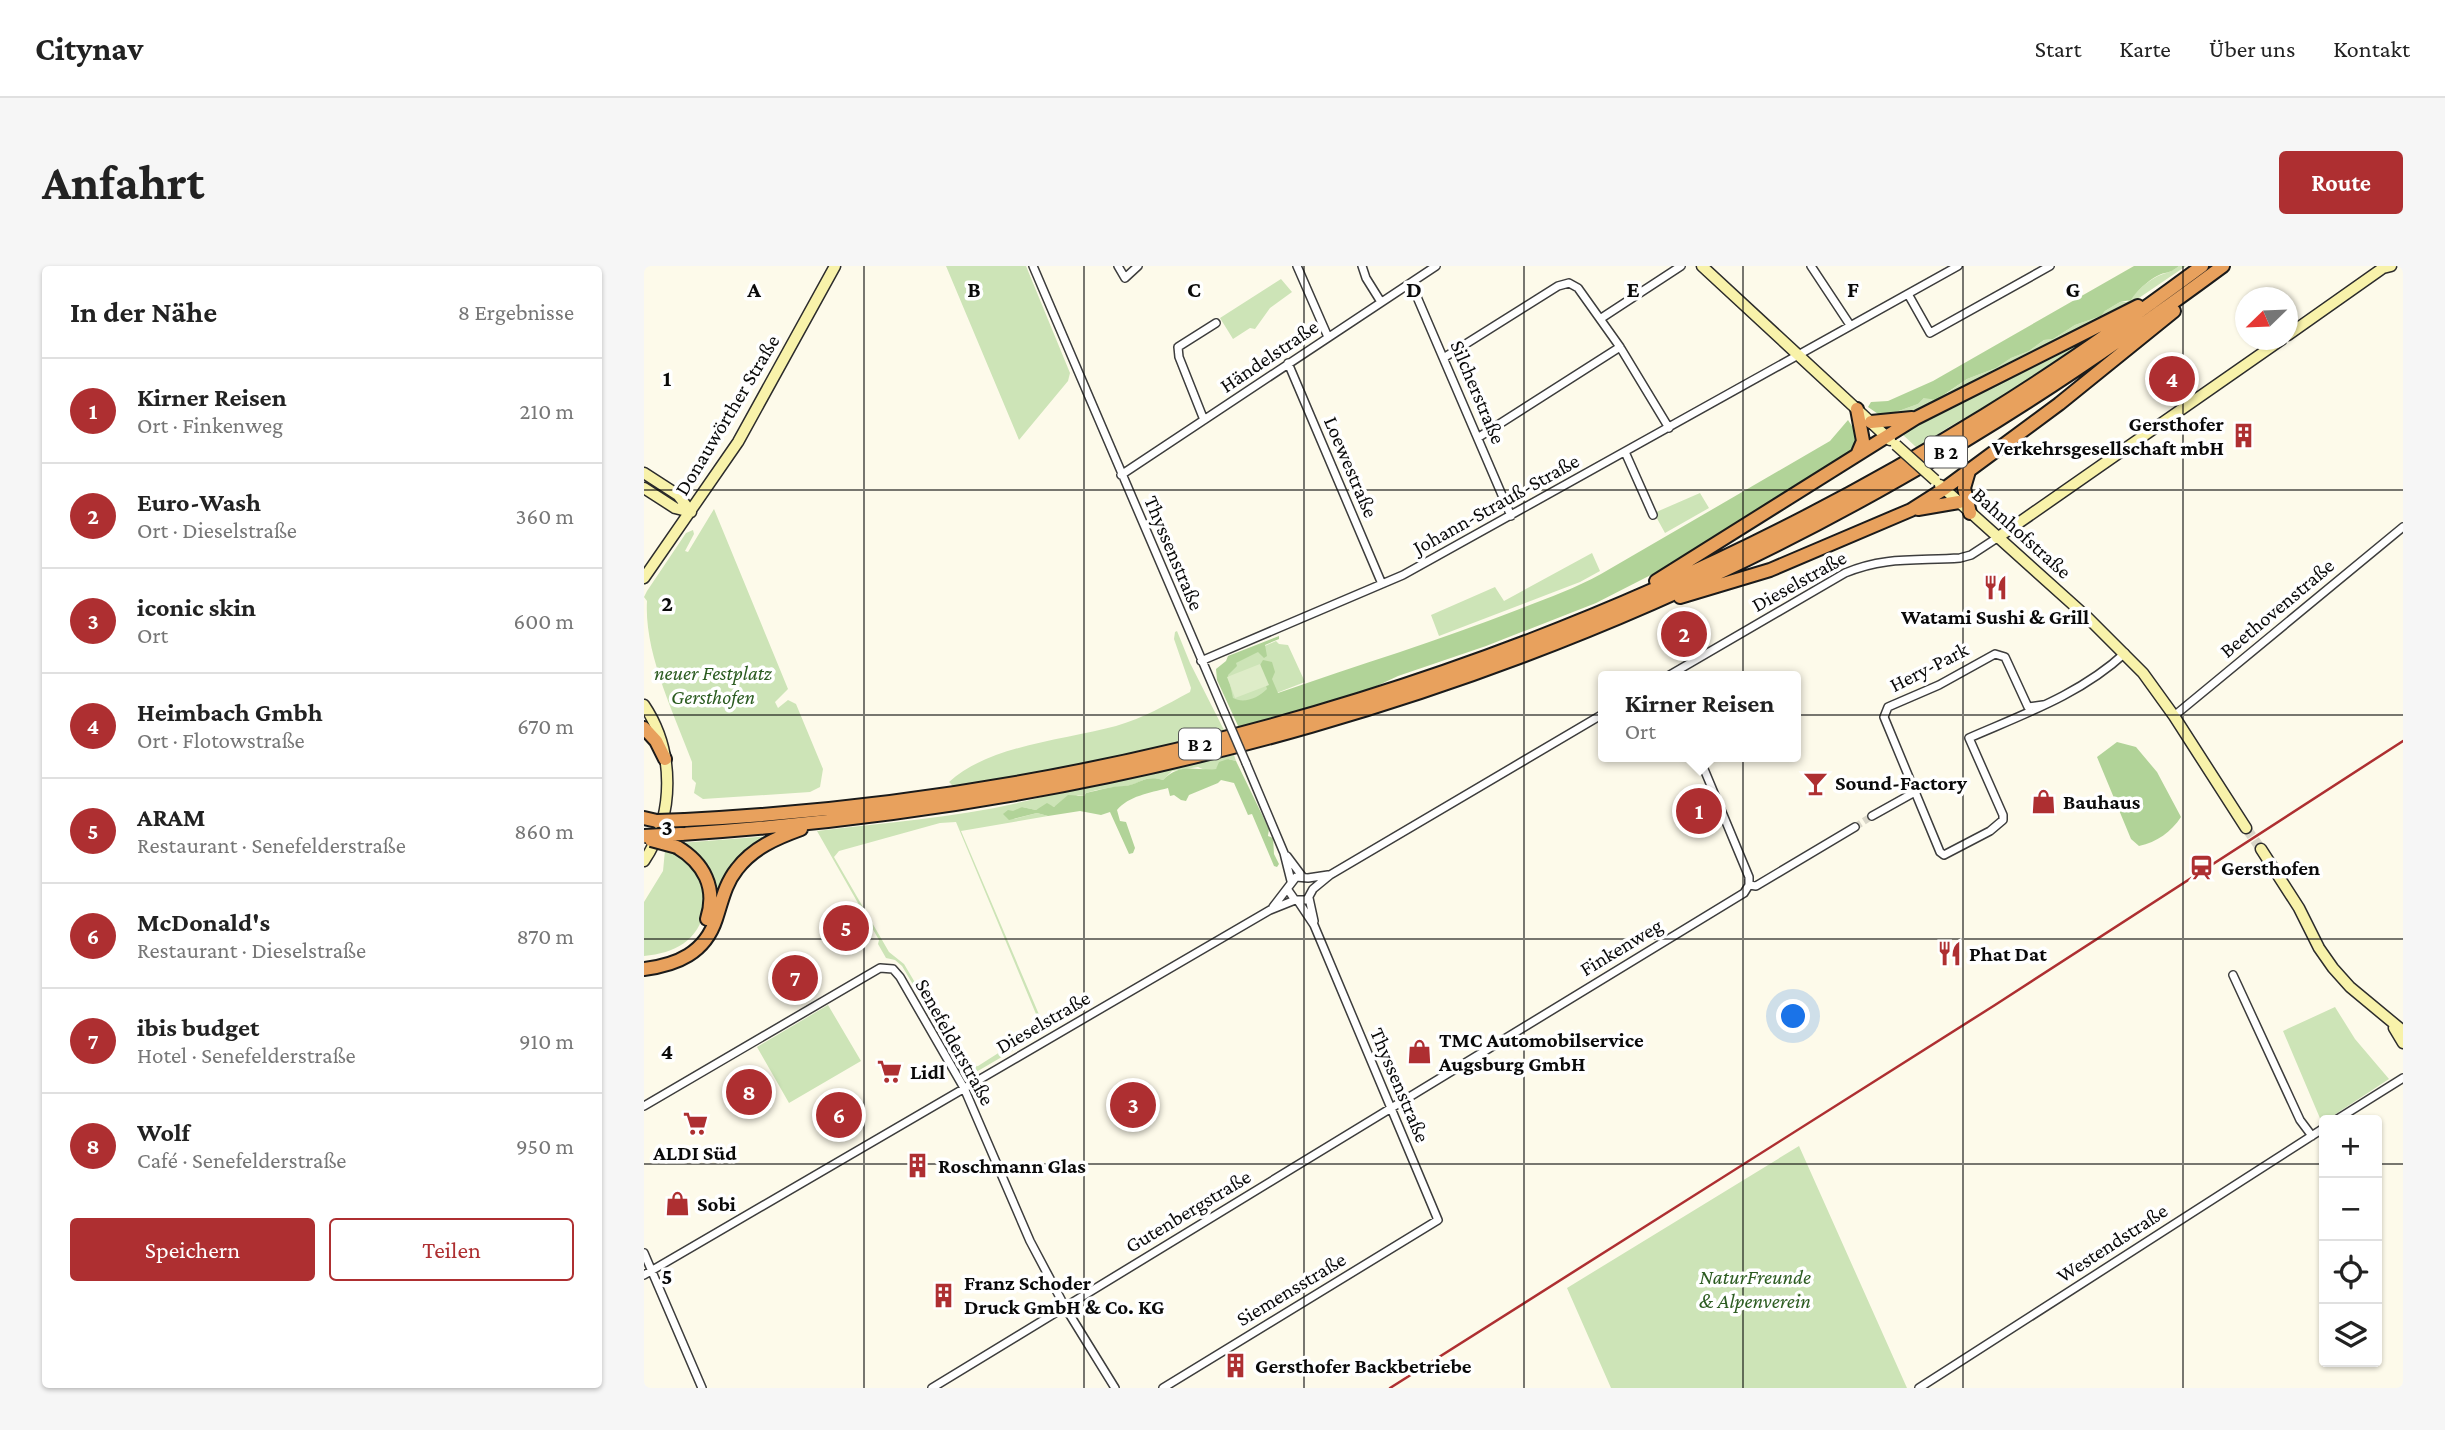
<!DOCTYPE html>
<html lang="de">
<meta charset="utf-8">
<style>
:root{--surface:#fff;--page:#f6f6f6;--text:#222;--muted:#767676;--line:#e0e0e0;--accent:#ae2f31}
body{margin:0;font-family:"Crimson Pro",serif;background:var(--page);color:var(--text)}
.controls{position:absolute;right:21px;bottom:21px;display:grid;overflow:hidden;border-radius:7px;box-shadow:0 2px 5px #0004}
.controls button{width:63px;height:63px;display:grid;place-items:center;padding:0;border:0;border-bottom:2px solid var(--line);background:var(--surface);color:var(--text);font:35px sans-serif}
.compass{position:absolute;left:1591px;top:21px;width:63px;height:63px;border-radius:50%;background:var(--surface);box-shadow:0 2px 5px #0004;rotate:247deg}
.you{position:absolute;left:1150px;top:751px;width:24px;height:24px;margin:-18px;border:5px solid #fff;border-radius:50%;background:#1a73e8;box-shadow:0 0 0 10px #1a73e833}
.badge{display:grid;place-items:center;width:46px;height:46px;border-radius:50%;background:var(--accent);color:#fff;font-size:23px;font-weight:700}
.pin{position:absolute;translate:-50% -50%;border:4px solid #fff;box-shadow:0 2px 7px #0006}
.popup{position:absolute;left:954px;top:405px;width:203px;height:91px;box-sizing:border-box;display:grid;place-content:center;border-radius:7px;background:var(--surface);filter:drop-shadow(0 2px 5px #0005);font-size:23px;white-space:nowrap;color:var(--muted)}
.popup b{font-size:26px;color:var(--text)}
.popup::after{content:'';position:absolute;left:50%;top:100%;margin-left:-14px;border:14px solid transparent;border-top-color:var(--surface)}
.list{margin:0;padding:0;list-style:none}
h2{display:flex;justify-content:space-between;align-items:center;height:91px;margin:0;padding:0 28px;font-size:30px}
h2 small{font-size:23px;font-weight:400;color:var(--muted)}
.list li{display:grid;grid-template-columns:46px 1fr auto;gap:21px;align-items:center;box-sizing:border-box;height:105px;padding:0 28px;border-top:2px solid var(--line)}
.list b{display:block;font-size:26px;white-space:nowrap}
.list p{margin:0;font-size:23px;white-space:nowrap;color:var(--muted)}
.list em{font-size:23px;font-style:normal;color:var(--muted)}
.actions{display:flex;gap:14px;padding:21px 28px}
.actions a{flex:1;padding:16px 0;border:2px solid var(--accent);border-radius:7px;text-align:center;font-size:24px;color:var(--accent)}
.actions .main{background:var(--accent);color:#fff}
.icon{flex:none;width:38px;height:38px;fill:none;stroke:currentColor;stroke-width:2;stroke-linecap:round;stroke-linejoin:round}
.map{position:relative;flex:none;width:1759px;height:1122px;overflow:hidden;border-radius:7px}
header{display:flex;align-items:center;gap:42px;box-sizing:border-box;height:98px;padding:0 35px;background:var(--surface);border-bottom:2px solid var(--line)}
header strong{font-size:33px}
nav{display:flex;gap:38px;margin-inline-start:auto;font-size:24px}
.intro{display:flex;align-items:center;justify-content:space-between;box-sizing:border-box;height:168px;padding:0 42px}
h1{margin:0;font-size:49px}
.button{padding:18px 32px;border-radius:7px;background:var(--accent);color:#fff;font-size:24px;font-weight:700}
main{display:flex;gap:42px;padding:0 42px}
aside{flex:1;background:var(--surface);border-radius:7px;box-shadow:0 2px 5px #0004}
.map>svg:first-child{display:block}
.green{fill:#cde4b7;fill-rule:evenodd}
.forest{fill:#b1d398}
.pitch{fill:#deecc8}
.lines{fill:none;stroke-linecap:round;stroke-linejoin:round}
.street-tunnel{stroke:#d9d6c8;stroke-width:7;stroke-dasharray:7 3.5;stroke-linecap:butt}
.secondary-tunnel{stroke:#d9d6c8;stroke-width:10;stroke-dasharray:10 5;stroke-linecap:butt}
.street-casing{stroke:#3d3d3d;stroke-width:10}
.secondary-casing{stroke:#2c2c2c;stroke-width:13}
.highway-casing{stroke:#1b1b1b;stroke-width:16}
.street{stroke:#fff;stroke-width:7}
.secondary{stroke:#f8f2aa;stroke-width:10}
.highway{stroke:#e8a15d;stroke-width:12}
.rail{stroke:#ae2f31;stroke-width:2.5}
.street-bridge-casing{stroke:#3d3d3d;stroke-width:10;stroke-linecap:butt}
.secondary-bridge-casing{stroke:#2c2c2c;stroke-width:13;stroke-linecap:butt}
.highway-bridge-casing{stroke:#1b1b1b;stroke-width:16;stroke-linecap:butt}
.street-bridge{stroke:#fff;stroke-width:7}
.secondary-bridge{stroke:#f8f2aa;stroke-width:10}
.highway-bridge{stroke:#e8a15d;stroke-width:12}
.grid{fill:none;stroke:#0a0a0a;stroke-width:2;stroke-opacity:0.55}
.labels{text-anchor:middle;stroke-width:7;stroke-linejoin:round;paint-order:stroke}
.shield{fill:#fff;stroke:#545454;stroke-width:2}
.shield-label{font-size:19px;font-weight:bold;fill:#0a0a0a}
.street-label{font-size:21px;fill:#0a0a0a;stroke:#fff}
.poi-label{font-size:21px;font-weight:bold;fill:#0a0a0a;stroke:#fff;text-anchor:start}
.park-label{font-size:21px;font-style:italic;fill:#2c5c21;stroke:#fff}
.grid-label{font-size:23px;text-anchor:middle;font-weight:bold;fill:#0a0a0a;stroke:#fff;stroke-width:7;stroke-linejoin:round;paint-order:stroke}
</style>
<header>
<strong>Citynav</strong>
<nav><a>Start</a><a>Karte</a><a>Über uns</a><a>Kontakt</a></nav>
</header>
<div class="intro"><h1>Anfahrt</h1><a class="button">Route</a></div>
<main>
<aside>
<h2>In der Nähe<small>8 Ergebnisse</small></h2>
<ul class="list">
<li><span class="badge">1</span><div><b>Kirner Reisen</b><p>Ort · Finkenweg</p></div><em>210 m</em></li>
<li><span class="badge">2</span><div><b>Euro-Wash</b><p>Ort · Dieselstraße</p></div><em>360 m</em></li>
<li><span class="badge">3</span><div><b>iconic skin</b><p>Ort</p></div><em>600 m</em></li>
<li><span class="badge">4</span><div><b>Heimbach Gmbh</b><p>Ort · Flotowstraße</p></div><em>670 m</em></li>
<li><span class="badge">5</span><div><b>ARAM</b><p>Restaurant · Senefelderstraße</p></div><em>860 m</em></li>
<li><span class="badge">6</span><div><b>McDonald's</b><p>Restaurant · Dieselstraße</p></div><em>870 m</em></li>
<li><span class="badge">7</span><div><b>ibis budget</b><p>Hotel · Senefelderstraße</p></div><em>910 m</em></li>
<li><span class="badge">8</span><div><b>Wolf</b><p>Café · Senefelderstraße</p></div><em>950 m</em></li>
</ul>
<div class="actions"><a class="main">Speichern</a><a>Teilen</a></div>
</aside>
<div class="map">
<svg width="1759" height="1122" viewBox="0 0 1759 1122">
<rect width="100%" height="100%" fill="#fdfaea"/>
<path class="green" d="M302,0h80l44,107 -2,8 -49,59z
M1535,0h7l-53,36 -205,104 -35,10 3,-4 22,-8 6,-6 23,-5 20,-14 29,-11 15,-10 18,-7 15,-11 9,-1 22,-14 26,-9 4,-5 15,-9h7c9,-10 19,-20 31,-26 9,-4 12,-3 21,-10z
M637,13l11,13 -22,16 -15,21 -5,-1 -17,11 -13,-21z
M1473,55c-55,37 -110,74 -168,106 -11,6 -20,16 -32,21l-15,-14v-3z
M1056,227l9,15 -44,25 -11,-20z
M70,243l74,180 -13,13 3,6 10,-8 8,4 27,65 -3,18 -10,5 -107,7 -9,-6 2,-10 -4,-4v-17c-18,-49 -48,-109 -45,-161l-3,-4 3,-6 39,-58 7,-3 1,4 -9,17 3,1z
M948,287l8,18 -20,11 -141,54 -8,-21 64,-28 9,14z
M533,365l13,32 35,69c-90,22 -180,40 -270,56l-6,-6c40,-37 116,-42 167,-56 27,-8 50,-21 74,-34l1,-4 -17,-49 1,-7z
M632,375l3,3 9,1 17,37 -68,26 -16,-36 12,-12z
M590,489l2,6 -8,-2 -12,10 -11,1 -7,-3 -26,4 -9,9c-19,-6 -23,5 -38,6 -14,1 -25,3 -39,7l-2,3 -6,-1 -24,12 -5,-2 -13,5 -14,-3 -8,12 23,-6 11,3 -87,15 85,200 -75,44 -6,-3 -63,-106 -7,-6 -9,-2 -8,-14 1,-4 -62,-109c80,-10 162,-15 239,-38zM312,556l85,204 -63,40 -6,1 -10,-5 -58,-98 -15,-12 -55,-95 5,-6 101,-28z
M126,570l-55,65 -35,-58z
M21,584l11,4 2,-2c7,7 19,15 23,24 5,10 6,22 4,33 -7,32 -30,44 -61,47v-54l19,-31z
M184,739l33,56 -72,42 -32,-56z
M1691,741l20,32 34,40 -67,44 -39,-92z
M1155,880l108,242h-296l-44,-100z"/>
<path class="forest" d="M1490,0h45c-11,9 -13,5 -22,10 -9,5 -21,15 -26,24l-11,2 -15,9 -4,5 -26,9 -22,14 -9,1 -15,11 -18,7 -15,10 -29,11 -31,21 -12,-2 -6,6 -22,8 -3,4h-12l-13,-9 3,-5 17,-1 45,-20z
M1204,154l11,17 -5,15 -166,104 -92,47 -110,43 -88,30 -34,16 -125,36 -22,-48 -1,-11 10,-8 2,-5 51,-20v3l-14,6 2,11 -3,2 -6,-6 -22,11 1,3 -9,9 5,23c11,6 25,0 34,-9l-7,-24 3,-5 9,2 3,10 -3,7 6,14c80,-28 160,-52 239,-83 28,-11 57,-21 84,-36l229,-133z
M1473,476l19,5 21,25 24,45c-10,15 -24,25 -42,29l-8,-7 -34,-82z
M584,493l8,2 33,68 -1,7 5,2 1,16 5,10 -2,3 -3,-1 -22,-52 -4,1 -14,-32 -13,-3 -3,3 -29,12 -3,6 -5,-1 -7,-5 -4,1 -2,-8c-19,5 -39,8 -51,22l3,11 6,1 9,26 -2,5 -4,1 -19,-42 -9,3 -21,-4 -32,5 -11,-3 -28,7 -6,-6 5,-4 5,1 9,-4 14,3 11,-7 7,4 14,-12 16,1 2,-3c14,-3 25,-7 38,-7 15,-1 21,-12 39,-6 17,-18 32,-9 53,-11l3,-7z"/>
<path class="pitch" d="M616,398l9,21 -34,13 -8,-21z"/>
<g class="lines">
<path class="street-tunnel" d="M1211,561l17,-11"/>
<path class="secondary-tunnel" d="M1602,562l15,21"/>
<defs>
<path id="street" d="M389,0l192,448
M474,0l7,12 13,-12
M653,0l31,71
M718,0l4,12 15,24
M1167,0l39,59
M767,17l100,233
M1264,28l22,39 120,-67
M956,53l81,-53
M801,91l113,-71 11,-3 9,5 42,59 49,81
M644,97l94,221
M560,154l-25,-63 -1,-10 38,-24
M835,171l141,-90
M981,186l28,63
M477,209l315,-209
M557,395l202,-86 555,-309
M1024,410l177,-103c40,-17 73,-12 115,-15l11,-3 26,-17
M1399,439l-15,2 -23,-50 -10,-3 -56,31 -51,22 -4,10 56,135 4,3 46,-24 13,-11v-5l-34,-77c55,-24 112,-44 156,-85
M1530,450l229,-189
M602,497l38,90 7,28
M1228,550l43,-24
M643,590l15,20
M1105,619l7,1 99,-59
M644,624l7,10h12l6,-11 17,-14 273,-161
M665,632l5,23
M629,641l23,-30 12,1 20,-3
M1589,709l67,145 12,16
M0,840l236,-138 13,1 7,8 64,111 66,153 35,66 50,81
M1692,854l67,-42
M0,987l58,135
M0,1009l626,-365 25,-10
M288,1122l812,-495 5,-8v-8l-50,-120
M519,1122l275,-168 -124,-295 -16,-24
M1275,1122l405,-260"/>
<path id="secondary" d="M1058,0l188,174
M1644,69l95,-67 8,-2
M0,207l34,22 13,17
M1296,219l148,133 55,55 31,43 72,112
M0,222l31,20 16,4
M1353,272l284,-198
M0,312l94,-136 97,-176
M0,439c31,46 31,110 0,156
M1617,583l38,59 20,40 14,20 17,19 53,44
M1750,762l9,15"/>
<path id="highway" d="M1227,156l41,-4
M1213,189l6,-14 -6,-32
M1325,205l-5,17 6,25
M1274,243l41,-7
M1012,315l260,-163 222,-112
M1036,331l90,-27 141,-60 33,-21 115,-85 115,-93
M0,462l12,13 9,18
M0,552l13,3
M41,554c458,-23 910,-164 1300,-405 75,-46 147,-97 217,-149
M37,568c429,-28 846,-142 1220,-356 112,-63 218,-135 322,-212
M33,581c27,16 40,41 30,72
M0,703c33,-4 61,-16 72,-50 6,-18 9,-35 21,-50 16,-21 39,-31 64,-40"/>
</defs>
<use href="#street" class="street-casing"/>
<use href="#secondary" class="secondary-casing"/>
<use href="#highway" class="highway-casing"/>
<use href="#street" class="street"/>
<use href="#secondary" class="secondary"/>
<use href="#highway" class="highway"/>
<path class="rail" d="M746,1122l605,-383 408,-264"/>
<defs>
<path id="street-bridge" d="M581,448l21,49"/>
<path id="secondary-bridge" d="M1252,179l39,35"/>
<path id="highway-bridge" d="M13,555l28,-1
M0,570l37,-2
M7,574l26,7"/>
</defs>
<use href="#street-bridge" class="street-bridge-casing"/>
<use href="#secondary-bridge" class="secondary-bridge-casing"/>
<use href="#highway-bridge" class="highway-bridge-casing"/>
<use href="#street-bridge" class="street-bridge"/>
<use href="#secondary-bridge" class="secondary-bridge"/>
<use href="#highway-bridge" class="highway-bridge"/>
</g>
<path class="grid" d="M220,0v1122M440,0v1122M660,0v1122M880,0v1122M1099,0v1122M1319,0v1122M1539,0v1122M0,224h1759M0,449h1759M0,673h1759M0,898h1680M1733,898h26"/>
<defs>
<symbol id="building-bare" viewBox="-9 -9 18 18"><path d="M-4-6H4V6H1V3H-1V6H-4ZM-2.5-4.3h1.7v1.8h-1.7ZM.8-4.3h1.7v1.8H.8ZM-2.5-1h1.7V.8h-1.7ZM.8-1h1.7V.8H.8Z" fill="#ae2f31" stroke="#fff" stroke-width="2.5" paint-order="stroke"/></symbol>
<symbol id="restaurant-bare" viewBox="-9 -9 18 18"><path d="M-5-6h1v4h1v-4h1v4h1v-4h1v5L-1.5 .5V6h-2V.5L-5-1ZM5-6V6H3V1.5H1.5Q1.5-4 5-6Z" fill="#ae2f31" stroke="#fff" stroke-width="2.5" paint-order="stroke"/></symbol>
<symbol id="bar-bare" viewBox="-9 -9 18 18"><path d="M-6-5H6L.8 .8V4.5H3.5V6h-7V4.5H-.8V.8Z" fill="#ae2f31" stroke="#fff" stroke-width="2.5" paint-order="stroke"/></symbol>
<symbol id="shop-bare" viewBox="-9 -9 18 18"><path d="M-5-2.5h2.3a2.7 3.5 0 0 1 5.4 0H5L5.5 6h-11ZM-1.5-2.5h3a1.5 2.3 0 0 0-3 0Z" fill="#ae2f31" stroke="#fff" stroke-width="2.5" paint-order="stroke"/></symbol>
<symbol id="station-bare" viewBox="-9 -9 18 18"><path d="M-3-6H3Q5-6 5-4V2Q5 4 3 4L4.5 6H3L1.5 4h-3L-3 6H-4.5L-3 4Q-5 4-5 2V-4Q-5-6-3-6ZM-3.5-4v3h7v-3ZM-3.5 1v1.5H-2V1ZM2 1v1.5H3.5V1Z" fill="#ae2f31" stroke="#fff" stroke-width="2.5" paint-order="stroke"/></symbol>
<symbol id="supermarket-bare" viewBox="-9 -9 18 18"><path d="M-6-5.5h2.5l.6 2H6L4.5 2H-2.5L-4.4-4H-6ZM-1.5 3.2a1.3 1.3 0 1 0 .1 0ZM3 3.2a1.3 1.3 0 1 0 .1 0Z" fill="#ae2f31" stroke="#fff" stroke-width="2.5" paint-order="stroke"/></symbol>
</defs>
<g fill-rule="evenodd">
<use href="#building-bare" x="1582" y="152" width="35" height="35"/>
<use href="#restaurant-bare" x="1334" y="304" width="35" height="35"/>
<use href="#bar-bare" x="1154" y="500" width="35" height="35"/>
<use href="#shop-bare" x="1382" y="518" width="35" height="35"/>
<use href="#station-bare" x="1540" y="584" width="35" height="35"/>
<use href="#restaurant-bare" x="1288" y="670" width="35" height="35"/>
<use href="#shop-bare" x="758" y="768" width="35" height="35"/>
<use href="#supermarket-bare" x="228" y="788" width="35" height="35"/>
<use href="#supermarket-bare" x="34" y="840" width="35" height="35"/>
<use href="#building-bare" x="256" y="882" width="35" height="35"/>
<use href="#shop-bare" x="16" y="920" width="35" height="35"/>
<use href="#building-bare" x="282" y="1012" width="35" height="35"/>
<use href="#building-bare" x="574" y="1082" width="35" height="35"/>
</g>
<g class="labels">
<g class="shield">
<rect x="1281" y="170.5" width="42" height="31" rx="5"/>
<rect x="535" y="462.5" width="42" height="31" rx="5"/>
</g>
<g class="shield-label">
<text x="1302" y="193">B 2</text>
<text x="556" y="485">B 2</text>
</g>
<g class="street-label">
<text transform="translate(625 90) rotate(-34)" y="7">Händelstraße</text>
<text transform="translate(834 126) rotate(67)" y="7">Silcherstraße</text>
<text transform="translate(83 149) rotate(-59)" y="7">Donauwörther Straße</text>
<text transform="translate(707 201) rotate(67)" y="7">Loewestraße</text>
<text transform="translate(852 238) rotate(-29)" y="7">Johann-Strauß-Straße</text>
<text transform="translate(1378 267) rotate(42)" y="7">Bahnhofstraße</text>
<text transform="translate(530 287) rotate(67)" y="7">Thyssenstraße</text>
<text transform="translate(1155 315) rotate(-29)" y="7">Dieselstraße</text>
<text transform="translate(1633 342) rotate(-40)" y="7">Beethovenstraße</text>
<text transform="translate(1285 401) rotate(-27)" y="7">Hery-Park</text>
<text transform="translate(977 681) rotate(-31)" y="7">Finkenweg</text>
<text transform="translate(399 756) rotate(-30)" y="7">Dieselstraße</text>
<text transform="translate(311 776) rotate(61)" y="7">Senefelderstraße</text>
<text transform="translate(756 819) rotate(67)" y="7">Thyssenstraße</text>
<text transform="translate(544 945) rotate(-31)" y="7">Gutenbergstraße</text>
<text transform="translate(1468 977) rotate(-33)" y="7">Westendstraße</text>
<text transform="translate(647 1023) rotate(-31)" y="7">Siemensstraße</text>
</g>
<g class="poi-label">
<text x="1580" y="165" text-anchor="end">Gersthofer<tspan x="1580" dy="24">Verkehrsgesellschaft mbH</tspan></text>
<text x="1351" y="358" text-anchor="middle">Watami Sushi &amp; Grill</text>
<text x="1191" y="524">Sound-Factory</text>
<text x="1419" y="543">Bauhaus</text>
<text x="1577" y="609">Gersthofen</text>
<text x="1325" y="695">Phat Dat</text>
<text x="795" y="781">TMC Automobilservice<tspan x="795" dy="24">Augsburg GmbH</tspan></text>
<text x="266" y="813">Lidl</text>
<text x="51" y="894" text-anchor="middle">ALDI Süd</text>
<text x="294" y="907">Roschmann Glas</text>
<text x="53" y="945">Sobi</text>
<text x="320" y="1024">Franz Schoder<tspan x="320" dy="24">Druck GmbH &amp; Co. KG</tspan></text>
<text x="611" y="1107">Gersthofer Backbetriebe</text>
</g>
<g class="park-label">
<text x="69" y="414">neuer Festplatz<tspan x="69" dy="24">Gersthofen</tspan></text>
<text x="1111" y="1018">NaturFreunde<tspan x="1111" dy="24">&amp; Alpenverein</tspan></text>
</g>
</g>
<g class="grid-label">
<text x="110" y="31">A</text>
<text x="330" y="31">B</text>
<text x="550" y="31">C</text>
<text x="770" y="31">D</text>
<text x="989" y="31">E</text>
<text x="1209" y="31">F</text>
<text x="1429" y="31">G</text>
<text x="23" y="120">1</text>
<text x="23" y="345">2</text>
<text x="23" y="569">3</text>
<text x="23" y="793">4</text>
<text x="23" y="1018">5</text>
</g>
</svg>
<div class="controls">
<button>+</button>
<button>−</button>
<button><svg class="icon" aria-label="locate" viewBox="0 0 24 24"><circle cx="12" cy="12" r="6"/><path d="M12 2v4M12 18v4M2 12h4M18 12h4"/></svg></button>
<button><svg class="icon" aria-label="layers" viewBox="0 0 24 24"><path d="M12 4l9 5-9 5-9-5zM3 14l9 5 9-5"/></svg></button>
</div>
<svg class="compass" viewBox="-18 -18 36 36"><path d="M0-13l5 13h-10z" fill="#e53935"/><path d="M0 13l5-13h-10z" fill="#767676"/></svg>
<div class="you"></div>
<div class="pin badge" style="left:1055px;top:545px">1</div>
<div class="popup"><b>Kirner Reisen</b>Ort</div>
<div class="pin badge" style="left:1040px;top:368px">2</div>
<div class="pin badge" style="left:489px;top:839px">3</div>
<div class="pin badge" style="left:1528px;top:113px">4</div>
<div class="pin badge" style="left:202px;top:662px">5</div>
<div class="pin badge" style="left:195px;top:849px">6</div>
<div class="pin badge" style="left:151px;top:712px">7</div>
<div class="pin badge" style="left:105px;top:826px">8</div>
</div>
</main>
